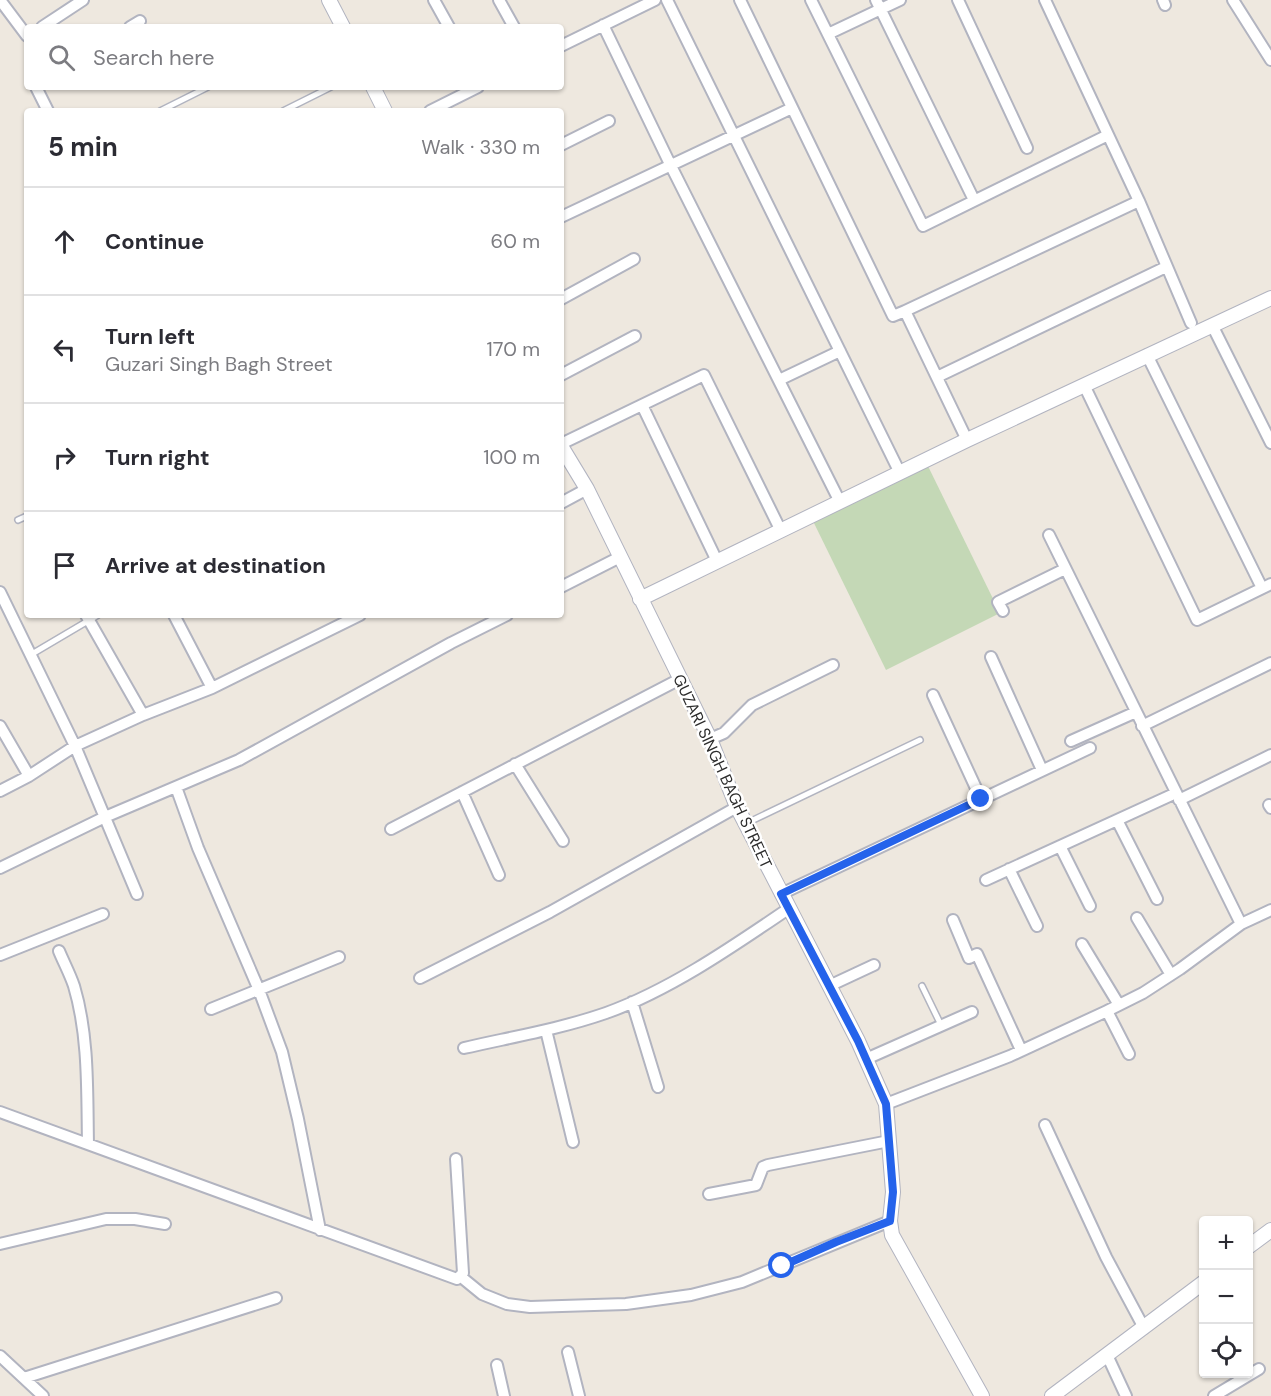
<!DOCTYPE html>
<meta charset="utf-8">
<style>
:root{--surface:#fff;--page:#f2f2f3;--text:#2b2b33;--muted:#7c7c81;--line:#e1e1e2}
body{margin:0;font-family:"DM Sans",sans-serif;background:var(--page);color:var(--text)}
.controls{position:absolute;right:18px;bottom:18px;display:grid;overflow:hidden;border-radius:6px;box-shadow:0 2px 4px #0004}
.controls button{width:54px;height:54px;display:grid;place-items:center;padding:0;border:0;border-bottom:2px solid var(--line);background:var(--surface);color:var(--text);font:30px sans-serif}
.stop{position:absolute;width:18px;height:18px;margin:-14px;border:4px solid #2563eb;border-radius:50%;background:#fff}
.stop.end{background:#2563eb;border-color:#fff;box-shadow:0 2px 6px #0008}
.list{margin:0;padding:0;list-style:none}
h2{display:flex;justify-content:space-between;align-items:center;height:78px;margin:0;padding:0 24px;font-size:26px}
h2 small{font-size:20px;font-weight:400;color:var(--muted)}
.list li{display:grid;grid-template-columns:39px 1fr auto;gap:18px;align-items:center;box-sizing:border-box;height:108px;padding:0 24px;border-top:2px solid var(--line)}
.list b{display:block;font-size:22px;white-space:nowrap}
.list p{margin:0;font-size:20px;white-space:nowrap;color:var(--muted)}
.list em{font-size:20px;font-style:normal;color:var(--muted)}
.icon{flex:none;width:33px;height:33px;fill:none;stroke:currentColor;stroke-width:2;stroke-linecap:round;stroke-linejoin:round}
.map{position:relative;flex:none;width:1271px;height:1396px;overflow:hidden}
.search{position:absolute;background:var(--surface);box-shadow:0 2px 4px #0004;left:24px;top:24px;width:540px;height:66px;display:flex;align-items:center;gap:15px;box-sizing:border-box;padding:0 21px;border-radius:6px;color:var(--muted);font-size:22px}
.panel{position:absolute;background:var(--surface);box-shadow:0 2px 4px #0004;left:24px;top:108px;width:540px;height:510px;border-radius:6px}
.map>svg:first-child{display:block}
.cemetery{fill:#c4d8b6}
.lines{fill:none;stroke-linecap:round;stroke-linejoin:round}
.service-casing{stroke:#b2b4c0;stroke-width:8}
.minor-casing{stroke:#b2b4c0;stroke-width:14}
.tertiary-casing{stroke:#b2b4c0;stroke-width:16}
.service{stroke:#fff;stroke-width:5}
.minor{stroke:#fff;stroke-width:10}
.tertiary{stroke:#fff;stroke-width:14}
.route{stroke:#2563eb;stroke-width:8}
.labels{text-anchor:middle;stroke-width:5;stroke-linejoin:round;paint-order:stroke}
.street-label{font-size:16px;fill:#2c2c2c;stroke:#fff}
</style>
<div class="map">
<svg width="1271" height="1396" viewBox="0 0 1271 1396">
<rect width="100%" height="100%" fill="#eee8df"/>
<path class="cemetery" d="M925,460l75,153 -114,57 -75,-153z"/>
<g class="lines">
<defs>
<path id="service" d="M160,111l48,-24
M283,111l48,-24
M18,520l9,-4
M32,654l66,-39
M747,823l173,-83
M922,986l19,39"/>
<path id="minor" d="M0,0l27,36
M434,0l15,27
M499,0l15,27
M667,0l233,473
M740,0l153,316 12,-5 62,129
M811,0l112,226 185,-91
M876,0l98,200
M958,0l69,148
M1045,0l94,201 52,122
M1163,0l2,5
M1233,0l38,60
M603,25l67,139 170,338
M42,27l41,-27
M130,27l10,-6
M828,34l72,-34
M561,46l94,-46
M36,87l12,24
M430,111l48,-24
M561,145l48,-24
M561,217l231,-109
M561,299l73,-40
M905,311l234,-110
M1212,325l59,118
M1147,355l115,233
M561,375l74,-39
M937,377l229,-110
M779,380l61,-29
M1084,385l113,235 74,-36
M642,405l75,156
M561,444l143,-69 77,156
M561,503l26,-14
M1049,535l192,389
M561,587l59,-30
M0,592l75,154 62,148
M1003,611l-5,-9 67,-33
M86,615l57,100
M174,615l38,73
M991,657l51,113
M933,695l48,104
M0,726l29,50
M1142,726l129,-63
M710,739l14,-6 28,-28 81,-40
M1071,741l65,-29
M515,764l48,77
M176,787l22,61 61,142 23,62 16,67 22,111
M0,791l29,-15 46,-30 68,-31 69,-27 148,-73
M462,792l37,83
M1179,800l92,-45
M1269,805l2,3
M1117,820l40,79
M391,829l289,-150
M1060,846l30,60
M0,868l105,-51 134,-57 212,-117 56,-28
M1009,869l28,57
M986,880l190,-87
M781,894l309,-146
M1137,918l34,57
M953,920l16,38 8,-4 44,96
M1082,944l37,61
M59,951c5,12 11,23 15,35 15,50 13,106 14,158
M0,955l103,-41
M420,978l130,-66 187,-105
M829,986l45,-21
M632,1002l26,85
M211,1009l128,-52
M1107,1011l36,-18 37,-24 61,-45 30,-14
M546,1030l27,112
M464,1048c48,-11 96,-19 142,-35 64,-23 126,-66 182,-104
M866,1059l106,-47
M886,1104l124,-48 97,-45 22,43
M0,1112l457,167 6,-6 -7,-114
M1045,1125l61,132 38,71
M709,1194l47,-9 7,-18 5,-2 121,-24
M0,1244l106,-25h29l30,5
M460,1276l22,18 25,10 23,3 96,-3 65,-9 51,-13 148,-61
M568,1352l11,44
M1107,1355l19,41
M0,1356l43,40
M497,1365l7,31
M24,1378l252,-80
M1214,1396l45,-27"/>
<path id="tertiary" d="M329,0l14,27
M373,87l12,24
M561,446l26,43 123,250 27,68 121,234 28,63 7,88 -3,29 2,14 90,161
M640,599l327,-159 304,-142
M1248,1247l23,-17
M1052,1396l152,-114"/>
</defs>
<use href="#service" class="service-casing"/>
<use href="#minor" class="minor-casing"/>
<use href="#tertiary" class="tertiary-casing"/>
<use href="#service" class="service"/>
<use href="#minor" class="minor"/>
<use href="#tertiary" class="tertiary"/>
</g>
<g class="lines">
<path class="route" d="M782,1266l54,-24 54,-21 3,-29 -7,-88 -28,-63 -77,-147 200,-95"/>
</g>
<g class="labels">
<g class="street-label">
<text transform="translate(723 771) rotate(65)" y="6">GUZARI SINGH BAGH STREET</text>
</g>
</g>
</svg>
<div class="controls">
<button>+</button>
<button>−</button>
<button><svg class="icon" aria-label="locate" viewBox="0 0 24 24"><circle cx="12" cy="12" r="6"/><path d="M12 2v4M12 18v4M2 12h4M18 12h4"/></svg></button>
</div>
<div class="stop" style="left:782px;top:1266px"></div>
<div class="stop end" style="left:981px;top:799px"></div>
<div class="search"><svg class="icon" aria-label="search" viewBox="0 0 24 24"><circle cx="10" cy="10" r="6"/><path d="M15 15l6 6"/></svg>Search here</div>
<section class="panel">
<h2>5 min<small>Walk · 330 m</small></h2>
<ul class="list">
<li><svg class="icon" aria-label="ahead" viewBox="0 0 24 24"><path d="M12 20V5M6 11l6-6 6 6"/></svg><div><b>Continue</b></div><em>60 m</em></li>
<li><svg class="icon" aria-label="left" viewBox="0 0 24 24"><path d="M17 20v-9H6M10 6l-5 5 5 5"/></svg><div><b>Turn left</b><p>Guzari Singh Bagh Street</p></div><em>170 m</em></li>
<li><svg class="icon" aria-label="right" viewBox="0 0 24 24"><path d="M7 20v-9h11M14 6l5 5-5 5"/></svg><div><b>Turn right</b></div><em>100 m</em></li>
<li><svg class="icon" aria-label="arrive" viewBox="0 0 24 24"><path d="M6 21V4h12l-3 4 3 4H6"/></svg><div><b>Arrive at destination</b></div></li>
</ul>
</section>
</div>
